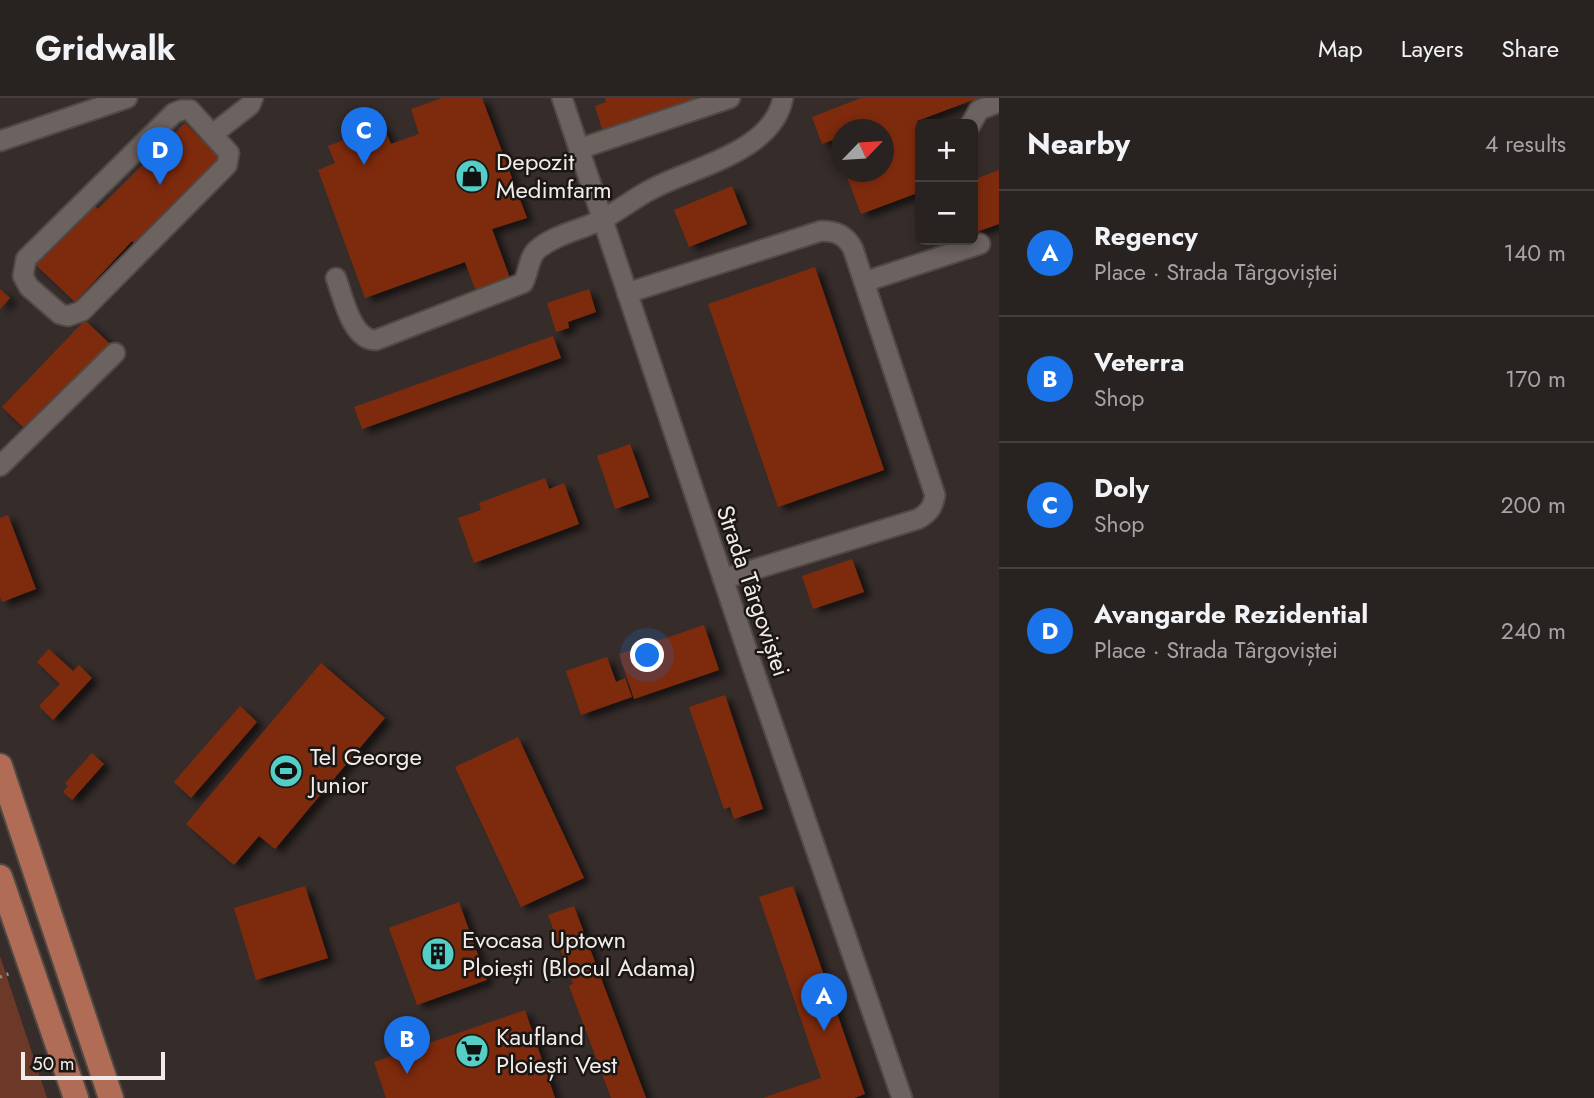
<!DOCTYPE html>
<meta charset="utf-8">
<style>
:root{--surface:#282220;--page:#302a29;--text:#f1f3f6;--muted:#a5a4a5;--line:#443f3e;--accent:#1a73e8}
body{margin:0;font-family:Jost,sans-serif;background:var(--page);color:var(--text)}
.controls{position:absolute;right:21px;top:21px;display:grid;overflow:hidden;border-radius:10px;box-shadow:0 4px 10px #0003}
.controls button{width:63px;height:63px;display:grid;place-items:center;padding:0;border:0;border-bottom:2px solid var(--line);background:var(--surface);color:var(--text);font:35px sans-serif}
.compass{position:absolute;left:831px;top:21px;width:63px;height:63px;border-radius:50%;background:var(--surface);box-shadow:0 4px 10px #0003;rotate:65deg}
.scale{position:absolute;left:21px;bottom:18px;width:144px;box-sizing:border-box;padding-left:7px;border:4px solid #f1ebe9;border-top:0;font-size:19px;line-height:24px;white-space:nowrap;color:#f1ebe9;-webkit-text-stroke:5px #1b1715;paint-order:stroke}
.you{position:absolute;left:648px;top:558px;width:24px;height:24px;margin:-18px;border:5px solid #fff;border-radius:50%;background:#1a73e8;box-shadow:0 0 0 10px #1a73e833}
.badge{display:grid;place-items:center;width:46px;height:46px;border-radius:50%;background:var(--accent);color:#fff;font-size:23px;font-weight:700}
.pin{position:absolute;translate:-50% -58px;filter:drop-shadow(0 2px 4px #0008)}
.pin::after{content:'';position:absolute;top:37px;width:24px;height:21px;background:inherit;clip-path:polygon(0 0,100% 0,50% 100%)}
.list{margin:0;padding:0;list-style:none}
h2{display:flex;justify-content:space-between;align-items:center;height:91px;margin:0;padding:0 28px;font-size:30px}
h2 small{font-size:23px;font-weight:400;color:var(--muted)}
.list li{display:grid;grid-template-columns:46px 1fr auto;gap:21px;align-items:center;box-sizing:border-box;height:126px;padding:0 28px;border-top:2px solid var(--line)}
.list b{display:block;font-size:26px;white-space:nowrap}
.list p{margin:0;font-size:23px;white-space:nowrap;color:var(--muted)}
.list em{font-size:23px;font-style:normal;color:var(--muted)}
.map{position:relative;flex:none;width:999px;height:1000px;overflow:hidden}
header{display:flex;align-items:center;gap:42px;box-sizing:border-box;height:98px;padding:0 35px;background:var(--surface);border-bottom:2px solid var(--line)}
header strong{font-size:33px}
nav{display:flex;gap:38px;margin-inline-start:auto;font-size:24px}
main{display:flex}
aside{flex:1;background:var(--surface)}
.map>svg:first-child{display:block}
.green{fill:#6c3827}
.building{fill:#7e2c0d;filter:url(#shadow)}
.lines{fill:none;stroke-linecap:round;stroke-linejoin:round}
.minor-casing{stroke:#504946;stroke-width:23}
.major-casing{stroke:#504946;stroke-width:28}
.path{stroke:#938b89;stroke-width:3.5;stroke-dasharray:2 5;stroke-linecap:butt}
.minor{stroke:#6c625f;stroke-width:19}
.major{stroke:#b06c55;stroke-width:24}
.labels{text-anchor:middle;stroke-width:5;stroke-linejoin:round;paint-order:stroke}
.poi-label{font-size:24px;fill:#f1ebe9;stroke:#1b1715;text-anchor:start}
.street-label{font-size:24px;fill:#f1ebe9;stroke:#1b1715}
</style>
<header>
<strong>Gridwalk</strong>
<nav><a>Map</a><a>Layers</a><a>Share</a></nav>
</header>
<main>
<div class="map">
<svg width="999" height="1000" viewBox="0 0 999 1000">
<defs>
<filter id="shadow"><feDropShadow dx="7" dy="4.5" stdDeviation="3.5" flood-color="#0009"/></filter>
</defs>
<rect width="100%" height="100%" fill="#362d2b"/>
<path class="green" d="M0,858l47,142h-47z"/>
<path class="building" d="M442,0h40l45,120 -35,11 19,52 -34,13 -12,-32 -100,36 -47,-128 17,-7 -7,-17 55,-21 8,19 28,-10 -8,-25z
M605,0h92l-94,34 -8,-26 11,-4z
M861,0h117l-61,23 3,10v61l-59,22 -16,-42h39v-42h-42l-1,32 -8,-22 -11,4 -10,-27z
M185,25l38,38 -86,85 -5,-5 -57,61 -40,-38 57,-61 6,6z
M999,72v54l-26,9v-53z
M732,88l15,38 -58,23 -15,-37z
M815,169l69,203 -106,37 -70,-203z
M0,191l10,9 -10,11z
M589,191l7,23 -28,10 1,6 -13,4 -9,-29z
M85,222l24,23 -83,87 -24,-23z
M553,238l8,22 -199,71 -8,-22z
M630,346l19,53 -34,12 -18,-53z
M545,380l4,11 15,-6 15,41 -105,39 -16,-45 23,-8 -2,-7z
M8,417l28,74 -34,13 -2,-5v-79z
M852,461l12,33 -51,17 -11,-33z
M704,527l15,45 -85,29 -15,-45z
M49,551l24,22 6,-6 13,13 -39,42 -14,-14 21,-22 -23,-22z
M607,559l9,25 9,-4 7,19 -51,18 -15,-44z
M321,565l64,55 -110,131 -16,-13 -25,29 -48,-41z
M725,597l38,114 -29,10 -4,-12 -6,2 -35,-102z
M240,608l17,16 -66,76 -17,-16z
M518,639l66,141 -63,29 -66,-140z
M92,655l12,11 -32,36 -9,-8 5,-6 -3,-3z
M305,788l23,72 -72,22 -22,-72z
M793,788l72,208 -11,4h-91l58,-20 -62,-181z
M459,804l28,78 -70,25 -28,-77z
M574,808l72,192h-35l-42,-112 4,-2 -25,-69z
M525,912l30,88h-169l-12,-36z"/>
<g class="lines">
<defs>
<path id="minor" d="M562,0l191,570 149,430
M182,12h8l39,43 -2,12 -145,146 -14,5 -8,-2 -31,-27 -6,-11 3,-17 148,-146z
M971,26l8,-14 20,-8
M213,36l37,-29 3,-7
M0,43l127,-43
M579,51l151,-51
M336,180c7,19 16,63 40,62l147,-57c6,-10 5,-26 15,-34 18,-15 43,-19 63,-29 18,-9 33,-22 51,-31 41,-22 121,-37 131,-91
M864,184l116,-38
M627,195l194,-62c15,0 25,4 32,18l82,246c-2,12 -6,18 -17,24l-195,60
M0,368l115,-113"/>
<path id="major" d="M0,668l111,332
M0,779l76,221"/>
</defs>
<use href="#minor" class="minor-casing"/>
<use href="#major" class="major-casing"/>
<path class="path" d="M0,879l11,-4"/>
<use href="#minor" class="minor"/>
<use href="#major" class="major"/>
</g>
<defs>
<symbol id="shop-disc" viewBox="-11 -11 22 22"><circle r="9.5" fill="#55cec6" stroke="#1b1715"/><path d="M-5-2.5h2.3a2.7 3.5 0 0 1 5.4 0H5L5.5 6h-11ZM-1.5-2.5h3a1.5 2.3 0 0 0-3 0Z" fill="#111"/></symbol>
<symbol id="stadium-disc" viewBox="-11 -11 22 22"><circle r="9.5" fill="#55cec6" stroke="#1b1715"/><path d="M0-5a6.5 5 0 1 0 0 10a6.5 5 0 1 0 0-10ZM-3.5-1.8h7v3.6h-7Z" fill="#111"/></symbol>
<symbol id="building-disc" viewBox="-11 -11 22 22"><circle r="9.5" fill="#55cec6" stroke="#1b1715"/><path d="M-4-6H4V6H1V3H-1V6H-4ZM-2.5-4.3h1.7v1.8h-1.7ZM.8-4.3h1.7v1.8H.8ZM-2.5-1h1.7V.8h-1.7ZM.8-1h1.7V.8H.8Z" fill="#111"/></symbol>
<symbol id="supermarket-disc" viewBox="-11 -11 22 22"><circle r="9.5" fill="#55cec6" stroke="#1b1715"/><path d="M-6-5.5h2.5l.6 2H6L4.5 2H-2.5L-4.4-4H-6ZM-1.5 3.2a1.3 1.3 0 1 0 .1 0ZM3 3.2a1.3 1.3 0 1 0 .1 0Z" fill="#111"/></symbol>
</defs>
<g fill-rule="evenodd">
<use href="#shop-disc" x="453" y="59" width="38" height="38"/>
<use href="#stadium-disc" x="267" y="654" width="38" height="38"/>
<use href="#building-disc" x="419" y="837" width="38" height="38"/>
<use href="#supermarket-disc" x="453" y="934" width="38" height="38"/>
</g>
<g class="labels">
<g class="poi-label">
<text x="496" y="72">Depozit<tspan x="496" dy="28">Medimfarm</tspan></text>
<text x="310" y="667">Tel George<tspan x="310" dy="28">Junior</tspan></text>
<text x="462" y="850">Evocasa Uptown<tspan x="462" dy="28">Ploiești (Blocul Adama)</tspan></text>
<text x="496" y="947">Kaufland<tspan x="496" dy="28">Ploiești Vest</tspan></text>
</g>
<g class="street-label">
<text transform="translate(753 493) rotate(71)" y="8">Strada Târgoviștei</text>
</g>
</g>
</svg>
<div class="controls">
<button>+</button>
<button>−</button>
</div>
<svg class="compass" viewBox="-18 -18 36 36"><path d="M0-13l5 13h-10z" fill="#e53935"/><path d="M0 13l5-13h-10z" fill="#a5a4a5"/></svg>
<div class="scale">50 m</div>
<div class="you"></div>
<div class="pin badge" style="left:824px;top:933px">A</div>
<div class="pin badge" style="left:407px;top:976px">B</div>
<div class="pin badge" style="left:364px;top:67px">C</div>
<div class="pin badge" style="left:160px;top:87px">D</div>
</div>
<aside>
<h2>Nearby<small>4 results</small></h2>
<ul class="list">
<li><span class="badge">A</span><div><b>Regency</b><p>Place · Strada Târgoviștei</p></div><em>140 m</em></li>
<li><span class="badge">B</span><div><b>Veterra</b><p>Shop</p></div><em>170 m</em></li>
<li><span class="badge">C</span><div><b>Doly</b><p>Shop</p></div><em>200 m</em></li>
<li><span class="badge">D</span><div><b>Avangarde Rezidential</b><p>Place · Strada Târgoviștei</p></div><em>240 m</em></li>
</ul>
</aside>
</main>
